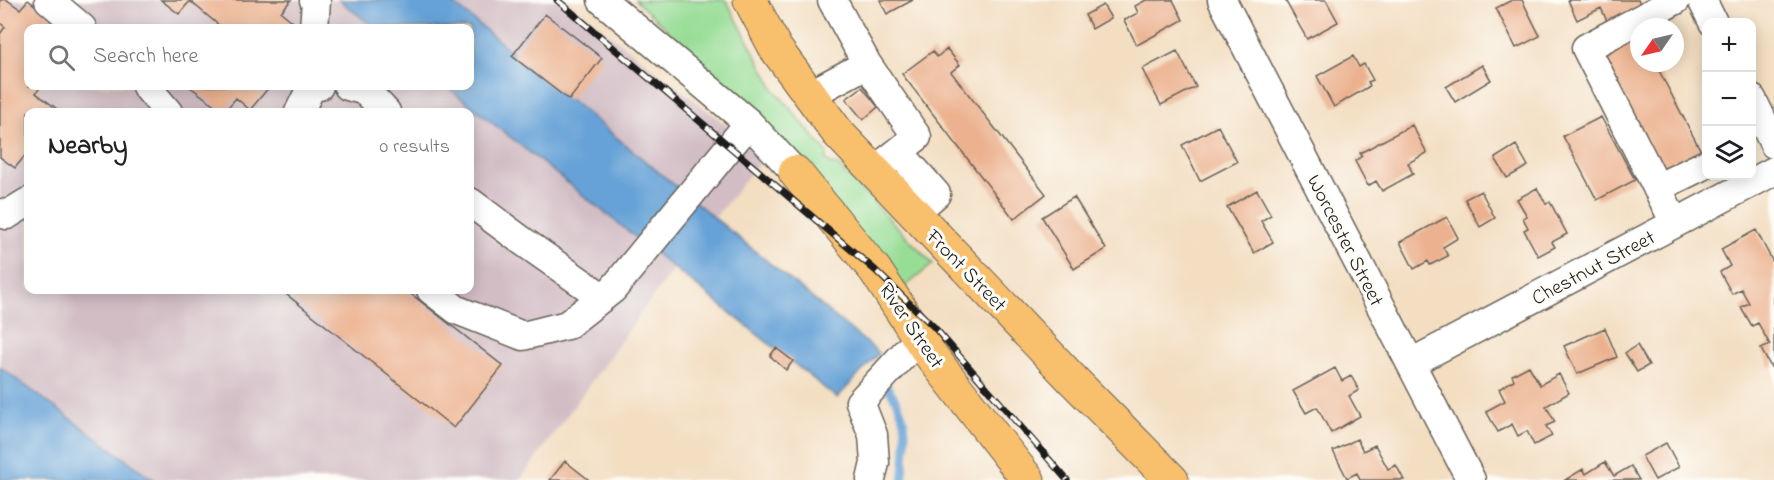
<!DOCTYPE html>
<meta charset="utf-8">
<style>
:root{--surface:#fff;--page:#f6f6f6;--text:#202124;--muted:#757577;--line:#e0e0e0}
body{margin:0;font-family:"Indie Flower",sans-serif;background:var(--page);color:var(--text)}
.controls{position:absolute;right:18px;top:18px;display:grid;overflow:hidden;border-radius:12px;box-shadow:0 3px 15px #0003}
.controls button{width:54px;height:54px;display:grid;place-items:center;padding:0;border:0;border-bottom:2px solid var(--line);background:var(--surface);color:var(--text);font:30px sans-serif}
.compass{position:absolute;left:1630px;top:18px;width:54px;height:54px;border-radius:50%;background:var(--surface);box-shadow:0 3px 15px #0003;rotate:236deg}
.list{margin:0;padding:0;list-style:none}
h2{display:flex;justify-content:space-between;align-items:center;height:78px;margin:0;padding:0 24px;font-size:26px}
h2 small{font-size:20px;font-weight:400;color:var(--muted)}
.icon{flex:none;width:33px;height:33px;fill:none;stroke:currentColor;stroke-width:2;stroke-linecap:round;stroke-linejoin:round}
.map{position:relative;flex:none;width:1774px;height:480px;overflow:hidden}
.search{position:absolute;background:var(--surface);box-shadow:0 3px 15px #0003;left:24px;top:24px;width:450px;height:66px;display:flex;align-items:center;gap:15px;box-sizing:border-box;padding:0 21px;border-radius:12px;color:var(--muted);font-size:22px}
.panel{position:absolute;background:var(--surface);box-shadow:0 3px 15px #0003;left:24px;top:108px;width:450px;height:186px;border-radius:12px}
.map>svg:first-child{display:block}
.industrial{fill:#d2bdc5;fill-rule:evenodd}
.green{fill:#98dd96;stroke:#5a7c59;stroke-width:1.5}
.water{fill:#66a2d7;stroke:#415f7a;stroke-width:1.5}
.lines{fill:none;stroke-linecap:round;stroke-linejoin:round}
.stream{stroke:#66a2d7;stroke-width:8}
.building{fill:#ecb290}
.minor-casing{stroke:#676056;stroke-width:31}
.major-casing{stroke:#676056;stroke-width:35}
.minor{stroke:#fff;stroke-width:28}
.major{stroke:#f8bf6c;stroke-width:33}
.rail-casing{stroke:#1c1c1c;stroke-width:7}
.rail{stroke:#fdfcf7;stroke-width:4.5;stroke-dasharray:14;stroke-linecap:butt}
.labels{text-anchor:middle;stroke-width:6;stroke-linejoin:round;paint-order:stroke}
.street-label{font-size:21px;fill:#1c1c1c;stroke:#fdfcf7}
</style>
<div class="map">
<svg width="1774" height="480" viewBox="0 0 1774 480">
<rect width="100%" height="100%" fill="#fdfcf7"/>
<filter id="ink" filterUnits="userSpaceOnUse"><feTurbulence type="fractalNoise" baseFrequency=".0167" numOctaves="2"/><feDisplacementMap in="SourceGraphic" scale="12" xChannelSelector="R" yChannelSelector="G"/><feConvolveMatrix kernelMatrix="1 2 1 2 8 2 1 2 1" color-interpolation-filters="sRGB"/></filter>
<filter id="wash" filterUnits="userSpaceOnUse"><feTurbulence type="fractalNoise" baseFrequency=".008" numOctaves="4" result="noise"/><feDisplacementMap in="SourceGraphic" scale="24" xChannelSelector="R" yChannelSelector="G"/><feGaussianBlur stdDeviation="1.35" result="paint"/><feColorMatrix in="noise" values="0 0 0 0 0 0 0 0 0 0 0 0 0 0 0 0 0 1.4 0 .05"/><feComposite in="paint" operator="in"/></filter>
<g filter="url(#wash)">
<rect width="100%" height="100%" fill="#f3dec2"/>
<path class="industrial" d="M0,0h566l199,156 -91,112 -154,212h-366l-154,-113zM28,28h442v58h-442zM28,112h442v178h-442z"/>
<path class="green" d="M635,0h91l48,89 53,64 -1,6 4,5 7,1 96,99 -32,26 -121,-151 -44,-46z"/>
<path class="water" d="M339,0h110l430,353 -42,45 -391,-312h24v-58h-95z
M0,367l154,113h-154z"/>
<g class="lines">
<path class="stream" d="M885,384c27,34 21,55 18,96"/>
</g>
<g id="blocks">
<path class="building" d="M0,0h7l13,9 8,-9 36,28h-36v58h13l-5,7 25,19h-33v40l-13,16 -15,-11v-123l5,-7 -5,-4z
M161,0h130l-10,12 12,10 -2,6h-72l2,-1 -31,-26 -11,13z
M880,0h33l-26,14z
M1146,0h27l10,20 -46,25 -13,-25 14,-7 -3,-7z
M1285,0h41l12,22 -31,17z
M1512,0h10l18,36 -24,12 -20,-40z
M1568,0h70l3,5 -34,16 -6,-13 -24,12z
M1103,5l8,13 -19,11 -7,-14z
M545,14l57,44 -33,42 -57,-44z
M1639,32v31h16l48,92 -38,20 -64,-123z
M947,49l13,16 -9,7 95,122 -32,25 -112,-145 31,-23 4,6z
M1177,51l19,36 -35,18 -19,-36z
M1353,56l6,11 5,-3 9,16 -5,2 2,4 -36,21 -17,-31z
M1482,65l9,15 -36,22 -9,-15z
M189,86h81l-20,24 -14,-12 -12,14z
M862,87l16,20 -15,13 -17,-21z
M1601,117l34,63 -38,20 -34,-64z
M1412,125l15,28 -19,10 5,11 -31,17 -6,-10 -8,5 -13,-25 7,-5 -2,-3z
M1218,126l19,36 -37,19 -18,-36z
M1516,145l12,21 -21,12 -12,-20z
M1537,188l9,16 4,-2 17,32 -15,8 3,5 -17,9 -14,-26 4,-2 -5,-10 4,-2 -10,-17z
M1257,190l14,25 -10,6 12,21 -19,11 -27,-46z
M1481,191l14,27 -15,9 -15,-28z
M1074,197l32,52 -32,20 -32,-52z
M1447,217l11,21 -15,9 5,9 -18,9 -2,-4 -14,8 -14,-27z
M1756,230l18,34v102l-3,1 -10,-18 9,-4 -12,-22 -6,3 -11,-19 8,-4 -8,-14 -9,5 -12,-22 10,-6 -9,-17z
M281,290h125l97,76 -49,62z
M1605,328l12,29 -40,17 -13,-28z
M1637,345l12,20 -12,7 -12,-19z
M776,348l17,13 -7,9 -16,-14z
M1529,366l11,19 19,-11 10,19 -23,13 9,16 -9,4 6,10 -18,9 -7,-14 -9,5 -6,-12 -14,8 -12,-21 19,-10 -6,-12 15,-9 -2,-5z
M1335,368l7,13 9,-5 8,14 -10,6 11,20 -29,17 -14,-26 -11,6 -13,-22z
M1357,439l6,12 12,-6 13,24 8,-4 8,15h-44l-3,-7 -10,5 -14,-27z
M1666,443l13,24 -24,13 -13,-24z
M565,461l24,19h-39z
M1605,462l9,14 17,-10 8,14h-74l18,-11 3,5z"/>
</g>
</g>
<g filter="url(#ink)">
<use href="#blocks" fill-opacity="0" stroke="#676056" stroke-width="1.5"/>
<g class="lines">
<defs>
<path id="minor" d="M49,0l33,28
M314,0l2,1 -2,27
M602,0l147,123 46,49
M1222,0l249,480
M1702,0l11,22
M867,64l50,73 -43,34
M146,86l22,26
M348,86l18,5 20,21
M809,95l58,-31 -35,-64
M1752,99l22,45
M299,112l12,-24 8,-2
M899,152l37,42 -23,20
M1657,188l49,-24
M470,202l51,38 81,57
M0,213l7,2 21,-13
M1675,223l-89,-175 90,-48
M431,290l26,20 66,26 44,-11 46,-36 136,-166
M1411,363l363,-192
M871,480l4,-17 -2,-28 -13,-33 59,-64"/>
<path id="major" d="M750,0l26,49 62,84 235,247 99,100
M795,172l80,98 54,83 99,127"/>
</defs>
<use href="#minor" class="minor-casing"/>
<use href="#major" class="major-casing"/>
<use href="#minor" class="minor"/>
<use href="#major" class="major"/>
<defs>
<path id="rail" d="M557,0l318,270 59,57 133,153"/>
</defs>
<use href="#rail" class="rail-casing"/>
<use href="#rail" class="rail"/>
</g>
</g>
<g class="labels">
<g class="street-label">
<text transform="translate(1346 240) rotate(63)" y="7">Worcester Street</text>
<text transform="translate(1593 267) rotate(-28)" y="7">Chestnut Street</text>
<text transform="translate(967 270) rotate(46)" y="7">Front Street</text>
<text transform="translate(912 325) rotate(56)" y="7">River Street</text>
</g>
</g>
</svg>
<div class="controls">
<button>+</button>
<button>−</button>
<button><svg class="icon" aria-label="layers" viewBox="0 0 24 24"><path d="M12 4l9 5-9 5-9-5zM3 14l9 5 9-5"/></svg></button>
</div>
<svg class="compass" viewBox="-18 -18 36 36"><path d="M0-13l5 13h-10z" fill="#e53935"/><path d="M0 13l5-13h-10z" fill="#757577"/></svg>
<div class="search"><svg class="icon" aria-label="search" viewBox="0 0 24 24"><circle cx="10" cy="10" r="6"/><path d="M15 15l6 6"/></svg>Search here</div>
<section class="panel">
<h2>Nearby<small>0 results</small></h2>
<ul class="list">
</ul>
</section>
</div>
